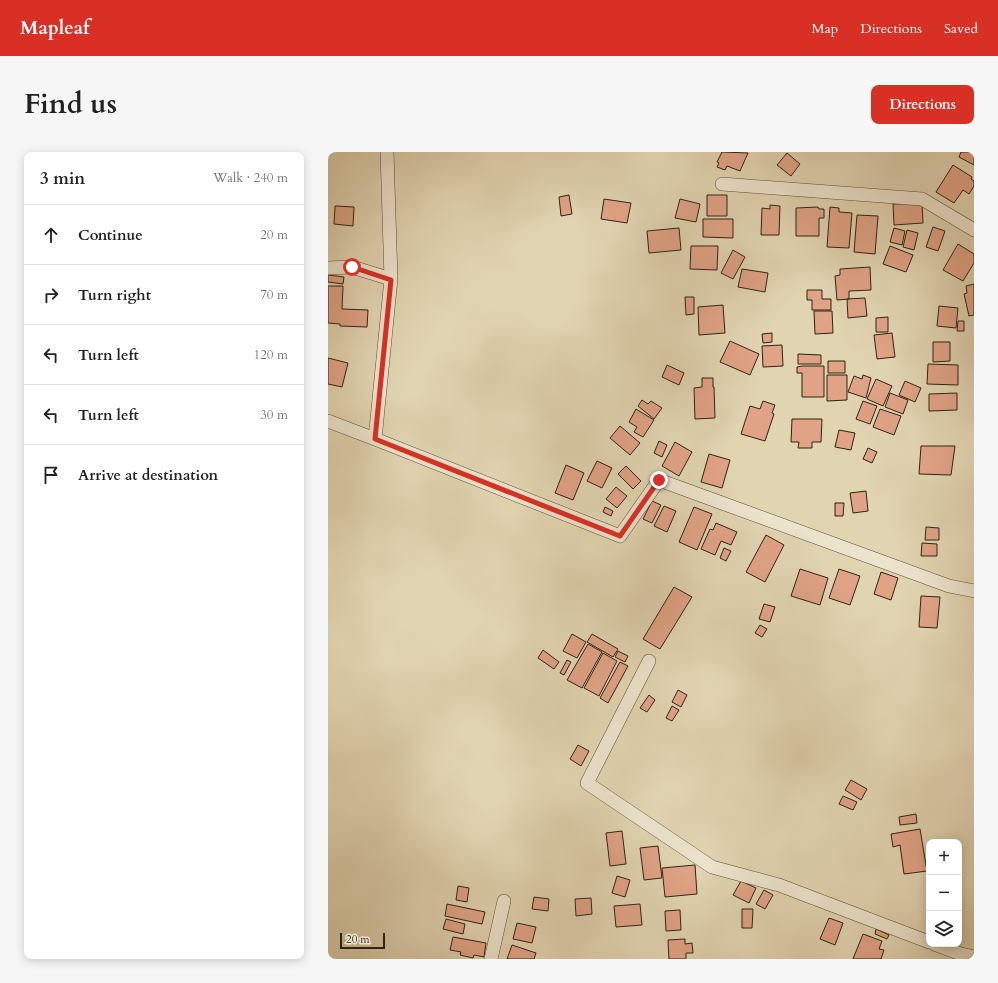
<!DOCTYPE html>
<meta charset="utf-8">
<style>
:root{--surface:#fff;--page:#f6f6f6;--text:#222;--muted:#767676;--line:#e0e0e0;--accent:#d93025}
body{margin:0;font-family:Cardo,serif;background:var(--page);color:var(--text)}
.controls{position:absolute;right:12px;bottom:12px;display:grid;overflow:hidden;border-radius:8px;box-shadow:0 2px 10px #0003}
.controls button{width:36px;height:36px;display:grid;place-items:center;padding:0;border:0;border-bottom:1px solid var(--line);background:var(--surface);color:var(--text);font:20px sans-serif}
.scale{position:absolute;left:12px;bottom:10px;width:45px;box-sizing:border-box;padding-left:4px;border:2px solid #2f2313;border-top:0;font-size:11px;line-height:14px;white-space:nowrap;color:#2f2313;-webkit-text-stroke:3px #ece3cc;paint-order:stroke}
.stop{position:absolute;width:12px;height:12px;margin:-9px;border:3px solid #d93025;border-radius:50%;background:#fff}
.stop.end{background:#d93025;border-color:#fff;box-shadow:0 1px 4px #0008}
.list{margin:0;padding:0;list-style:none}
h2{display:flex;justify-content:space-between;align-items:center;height:52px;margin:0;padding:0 16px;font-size:17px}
h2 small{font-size:13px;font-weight:400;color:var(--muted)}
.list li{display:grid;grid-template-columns:26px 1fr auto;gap:12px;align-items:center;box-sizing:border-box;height:60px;padding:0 16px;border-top:1px solid var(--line)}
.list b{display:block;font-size:15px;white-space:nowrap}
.list em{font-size:13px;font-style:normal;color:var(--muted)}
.icon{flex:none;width:22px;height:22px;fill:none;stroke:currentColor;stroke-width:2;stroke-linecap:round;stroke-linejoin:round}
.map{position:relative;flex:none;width:646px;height:807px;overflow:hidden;border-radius:8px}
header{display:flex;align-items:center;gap:24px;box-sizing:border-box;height:56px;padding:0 20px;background:var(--accent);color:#fff}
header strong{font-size:19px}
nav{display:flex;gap:22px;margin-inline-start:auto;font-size:14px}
.intro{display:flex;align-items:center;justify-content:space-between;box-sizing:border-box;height:96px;padding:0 24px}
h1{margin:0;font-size:28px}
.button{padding:10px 18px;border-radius:8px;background:var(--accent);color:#fff;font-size:14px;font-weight:700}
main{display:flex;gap:24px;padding:0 24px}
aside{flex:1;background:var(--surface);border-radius:8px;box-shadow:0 2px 10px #0003}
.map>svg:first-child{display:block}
.building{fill:#e0a385;stroke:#2f2313}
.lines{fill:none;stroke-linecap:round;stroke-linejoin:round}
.street-casing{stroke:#5c4f3a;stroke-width:14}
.street{stroke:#ece3cc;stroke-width:13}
.route{stroke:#d93025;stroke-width:5}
</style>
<header>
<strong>Mapleaf</strong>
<nav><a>Map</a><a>Directions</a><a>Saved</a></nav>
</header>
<div class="intro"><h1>Find us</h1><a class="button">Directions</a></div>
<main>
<aside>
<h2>3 min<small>Walk · 240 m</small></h2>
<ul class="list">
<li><svg class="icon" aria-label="ahead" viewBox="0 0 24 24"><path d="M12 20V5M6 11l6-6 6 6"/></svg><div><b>Continue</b></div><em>20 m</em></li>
<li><svg class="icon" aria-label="right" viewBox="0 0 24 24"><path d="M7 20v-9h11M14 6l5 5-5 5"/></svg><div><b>Turn right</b></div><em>70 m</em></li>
<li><svg class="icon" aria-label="left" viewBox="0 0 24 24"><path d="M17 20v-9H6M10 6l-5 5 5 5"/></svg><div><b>Turn left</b></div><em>120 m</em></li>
<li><svg class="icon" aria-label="left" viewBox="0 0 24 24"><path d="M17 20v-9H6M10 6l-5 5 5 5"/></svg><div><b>Turn left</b></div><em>30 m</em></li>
<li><svg class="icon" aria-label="arrive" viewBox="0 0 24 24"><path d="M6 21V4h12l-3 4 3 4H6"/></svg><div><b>Arrive at destination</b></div></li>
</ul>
</aside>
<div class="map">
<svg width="646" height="807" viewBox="0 0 646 807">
<rect width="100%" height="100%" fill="#e1d4b1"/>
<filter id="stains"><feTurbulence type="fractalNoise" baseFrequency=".005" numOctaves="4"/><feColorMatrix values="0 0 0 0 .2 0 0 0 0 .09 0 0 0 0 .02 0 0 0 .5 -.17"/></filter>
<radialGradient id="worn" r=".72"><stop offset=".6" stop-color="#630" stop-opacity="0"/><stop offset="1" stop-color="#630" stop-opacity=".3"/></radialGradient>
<path class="building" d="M394,0l26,1 -8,18 -13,-5 -2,4 -8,-3 2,-4 -2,-1z
M633,0h13v13l-15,-8z
M459,1l13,11 -9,12 -14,-11z
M625,13l19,12 -1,2 3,2v5l-5,8 -6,-4 -9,13 -18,-11z
M241,43l3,19 -11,2 -2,-19z
M379,43h20v21h-20z
M276,47l27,4 -4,20 -26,-4z
M352,47l20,5 -4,18 -21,-4z
M594,51l1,20 -29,2 -1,-21z
M442,53l10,1 -1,29h-18l1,-27 8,1z
M7,54l19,1 -1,19 -19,-2z
M490,55l1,2h5v9h-5v18h-23v-28z
M502,55l9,1v4l13,1 -3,35 -22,-1z
M529,63l21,1 -3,38 -21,-2z
M375,67h30v19l-30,-1z
M605,75l12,4 -7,20 -12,-4z
M351,76l2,22 -32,3 -2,-22z
M566,76l11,3 -3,14 -12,-3z
M579,78l11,3 -4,17 -11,-3z
M630,92l16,10v9l-11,18 -20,-11z
M363,94h27l-1,24 -27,-1z
M562,94l23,9 -7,17 -23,-8z
M405,98l12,7 -12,22 -12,-6z
M542,115l1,23 -22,1v8l-12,1 -2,-24 5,-1v-6z
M414,117l26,4 -3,19 -27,-5z
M0,123l16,2 -1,7 -15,-2z
M646,132v31l-5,1 -5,-22 3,-1 -1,-7z
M0,134h15l-1,23 26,1 -1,17 -27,-1v-2l-12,-1z
M479,138h15v9h9v11h-19v-10h-5z
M357,145h9v17l-8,1z
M537,146l2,18 -19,2 -1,-19z
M395,153l2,28 -26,2 -1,-28z
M611,154l19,2 -2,20 -19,-2z
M486,159h18l1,22 -18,1z
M560,165v15h-12v-14z
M630,169h6v10h-7z
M444,181v9l-9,1 -1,-9z
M564,181l3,24 -18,2 -3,-24z
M402,189l29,13 -9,21 -30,-13z
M605,190h17v19l-17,1z
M454,193l1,21 -20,1 -1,-21z
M470,202l23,1v9h-23z
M0,206l20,5 -6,24 -14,-3z
M500,209h17v12h-17z
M600,212l30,1v20l-31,-1z
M339,213l17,8 -5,12 -17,-8z
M474,214h22v31h-22v-24h-5v-6z
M499,223h20v25l-20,1z
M535,223l8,3 -5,20 -18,-6 6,-16 8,3z
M374,226h11v9h1l1,31 -20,1 -1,-31 8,-1z
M548,227l16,7 -9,20 -16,-7z
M577,229l16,7 -6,14 -16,-7z
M562,241l18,7 -5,14 -18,-7z
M629,241v17l-28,1v-17z
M314,248l6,4 3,-3 11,7 -8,11 -16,-13z
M435,249l12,4 -3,8 2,1 -9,27 -24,-7 9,-28 10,3z
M535,249l14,5 -7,18 -14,-5z
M308,257l18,11 -11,17 -9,-5 3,-5 -8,-5z
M552,257l21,7 -7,19 -21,-8z
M464,267h30l-1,23h-9v6h-14l1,-6h-8z
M292,274l20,17 -10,12 -20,-17z
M511,278l16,3 -4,17 -16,-3z
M331,289l8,4 -5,12 -8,-4z
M347,290l17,10 -13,24 -17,-10z
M593,294h34l-4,29 -32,-1z
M540,296l9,4 -5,11 -9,-4z
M381,302l21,6 -8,28 -21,-6z
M269,309l15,7 -10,20 -15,-7z
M238,313l18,8 -11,27 -18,-7z
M298,314l15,15 -8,8 -15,-15z
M288,335l11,9 -10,12 -11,-9z
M538,339l2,20 -15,2 -3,-20z
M324,349l9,4 -9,18 -9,-4z
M507,351h9l-1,13h-8z
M336,354l12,5 -9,21 -13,-6z
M277,355l8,4 -2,5 -8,-4z
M366,355l18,7 -15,36 -18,-8z
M388,371l21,9 -6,13 -10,-4 -6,14 -14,-6 9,-20 3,1z
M598,375l13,1v12h-14z
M438,383l18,10 -19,37 -19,-10z
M594,391l15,1v12h-16z
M396,396l7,3 -5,10 -6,-3z
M472,417l28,9 -8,27 -29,-9z
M511,417l21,7 -10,29 -21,-7z
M553,420l17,6 -7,22 -17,-6z
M346,435l18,10 -32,52 -17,-10z
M593,444l19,1 -3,31 -18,-1z
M436,452l11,3 -5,15 -11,-3z
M432,473l7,4 -5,8 -7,-4z
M244,482l14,8 -9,16 -14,-7z
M264,482l26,15 -5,8 -26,-15z
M260,492l14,8 -20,36 -15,-8z
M215,498l16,12 -5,7 -16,-11z
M290,499l10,5 -3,6 -10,-5z
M275,501l14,8 -18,35 -15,-8z
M239,508l4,2 -7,13 -4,-2z
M292,510l8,4 -20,37 -8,-5z
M350,538l9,5 -6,12 -9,-5z
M321,543l6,5 -8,12 -7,-4z
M344,554l7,4 -7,11 -6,-3z
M250,593l11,6 -8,15 -11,-7z
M523,628l16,9 -6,11 -16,-10z
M515,644l14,6 -4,8 -14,-6z
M588,662l1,9 -17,2 -1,-8z
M592,677l7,42 -23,3 -4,-29 -7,2 -2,-13z
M294,679l4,33 -16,2 -4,-33z
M330,694l4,32 -18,2 -4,-32z
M367,713l2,29 -32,3 -3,-29z
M289,724l13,4 -5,17 -13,-4z
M413,729l15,7 -7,15 -16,-8z
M130,734l11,2 -2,14 -11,-2z
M436,738l9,5 -8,14 -9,-5z
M206,745l15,2 -1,12 -16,-2z
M263,746l1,16 -16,2 -1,-17z
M119,752l38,8 -3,12 -37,-8z
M312,752l2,21 -26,2 -2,-21z
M414,757h11l-1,19h-10z
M352,758l1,20 -15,1 -1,-20z
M501,766l14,5 -8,22 -15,-6z
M118,767l19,5 -2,10 -20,-5z
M189,771l19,4 -4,16 -19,-4z
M548,777l13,6 -2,4 -12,-5z
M535,782l19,7 -3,8 5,1 -3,9h-28z
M125,785l33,6 -2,14 -10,-2 -1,3 -13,-3 1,-3 -11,-2z
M357,787v5l7,-1 1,10h-7v6h-17l-1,-19z
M184,793l24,8 -2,6h-27z"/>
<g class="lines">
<defs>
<path id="street" d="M394,32l200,15 52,31
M0,116l24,-1 39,12
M0,269l47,18 245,97 39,-56 290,106 25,5
M47,287l16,-160 -4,-127
M321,509l-62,122 125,84 67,18 150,57
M606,792l27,10 13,3
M163,807l13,-58"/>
</defs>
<use href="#street" class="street-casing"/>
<use href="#street" class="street"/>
</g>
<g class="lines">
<path class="route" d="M24,115l39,13 -16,159 245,97 39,-56"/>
</g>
<rect width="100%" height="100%" filter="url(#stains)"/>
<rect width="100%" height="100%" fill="url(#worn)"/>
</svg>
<div class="controls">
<button>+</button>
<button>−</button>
<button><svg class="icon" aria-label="layers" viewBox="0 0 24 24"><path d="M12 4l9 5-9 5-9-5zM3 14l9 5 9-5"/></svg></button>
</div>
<div class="scale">20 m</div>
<div class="stop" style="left:24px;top:115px"></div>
<div class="stop end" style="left:331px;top:328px"></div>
</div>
</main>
